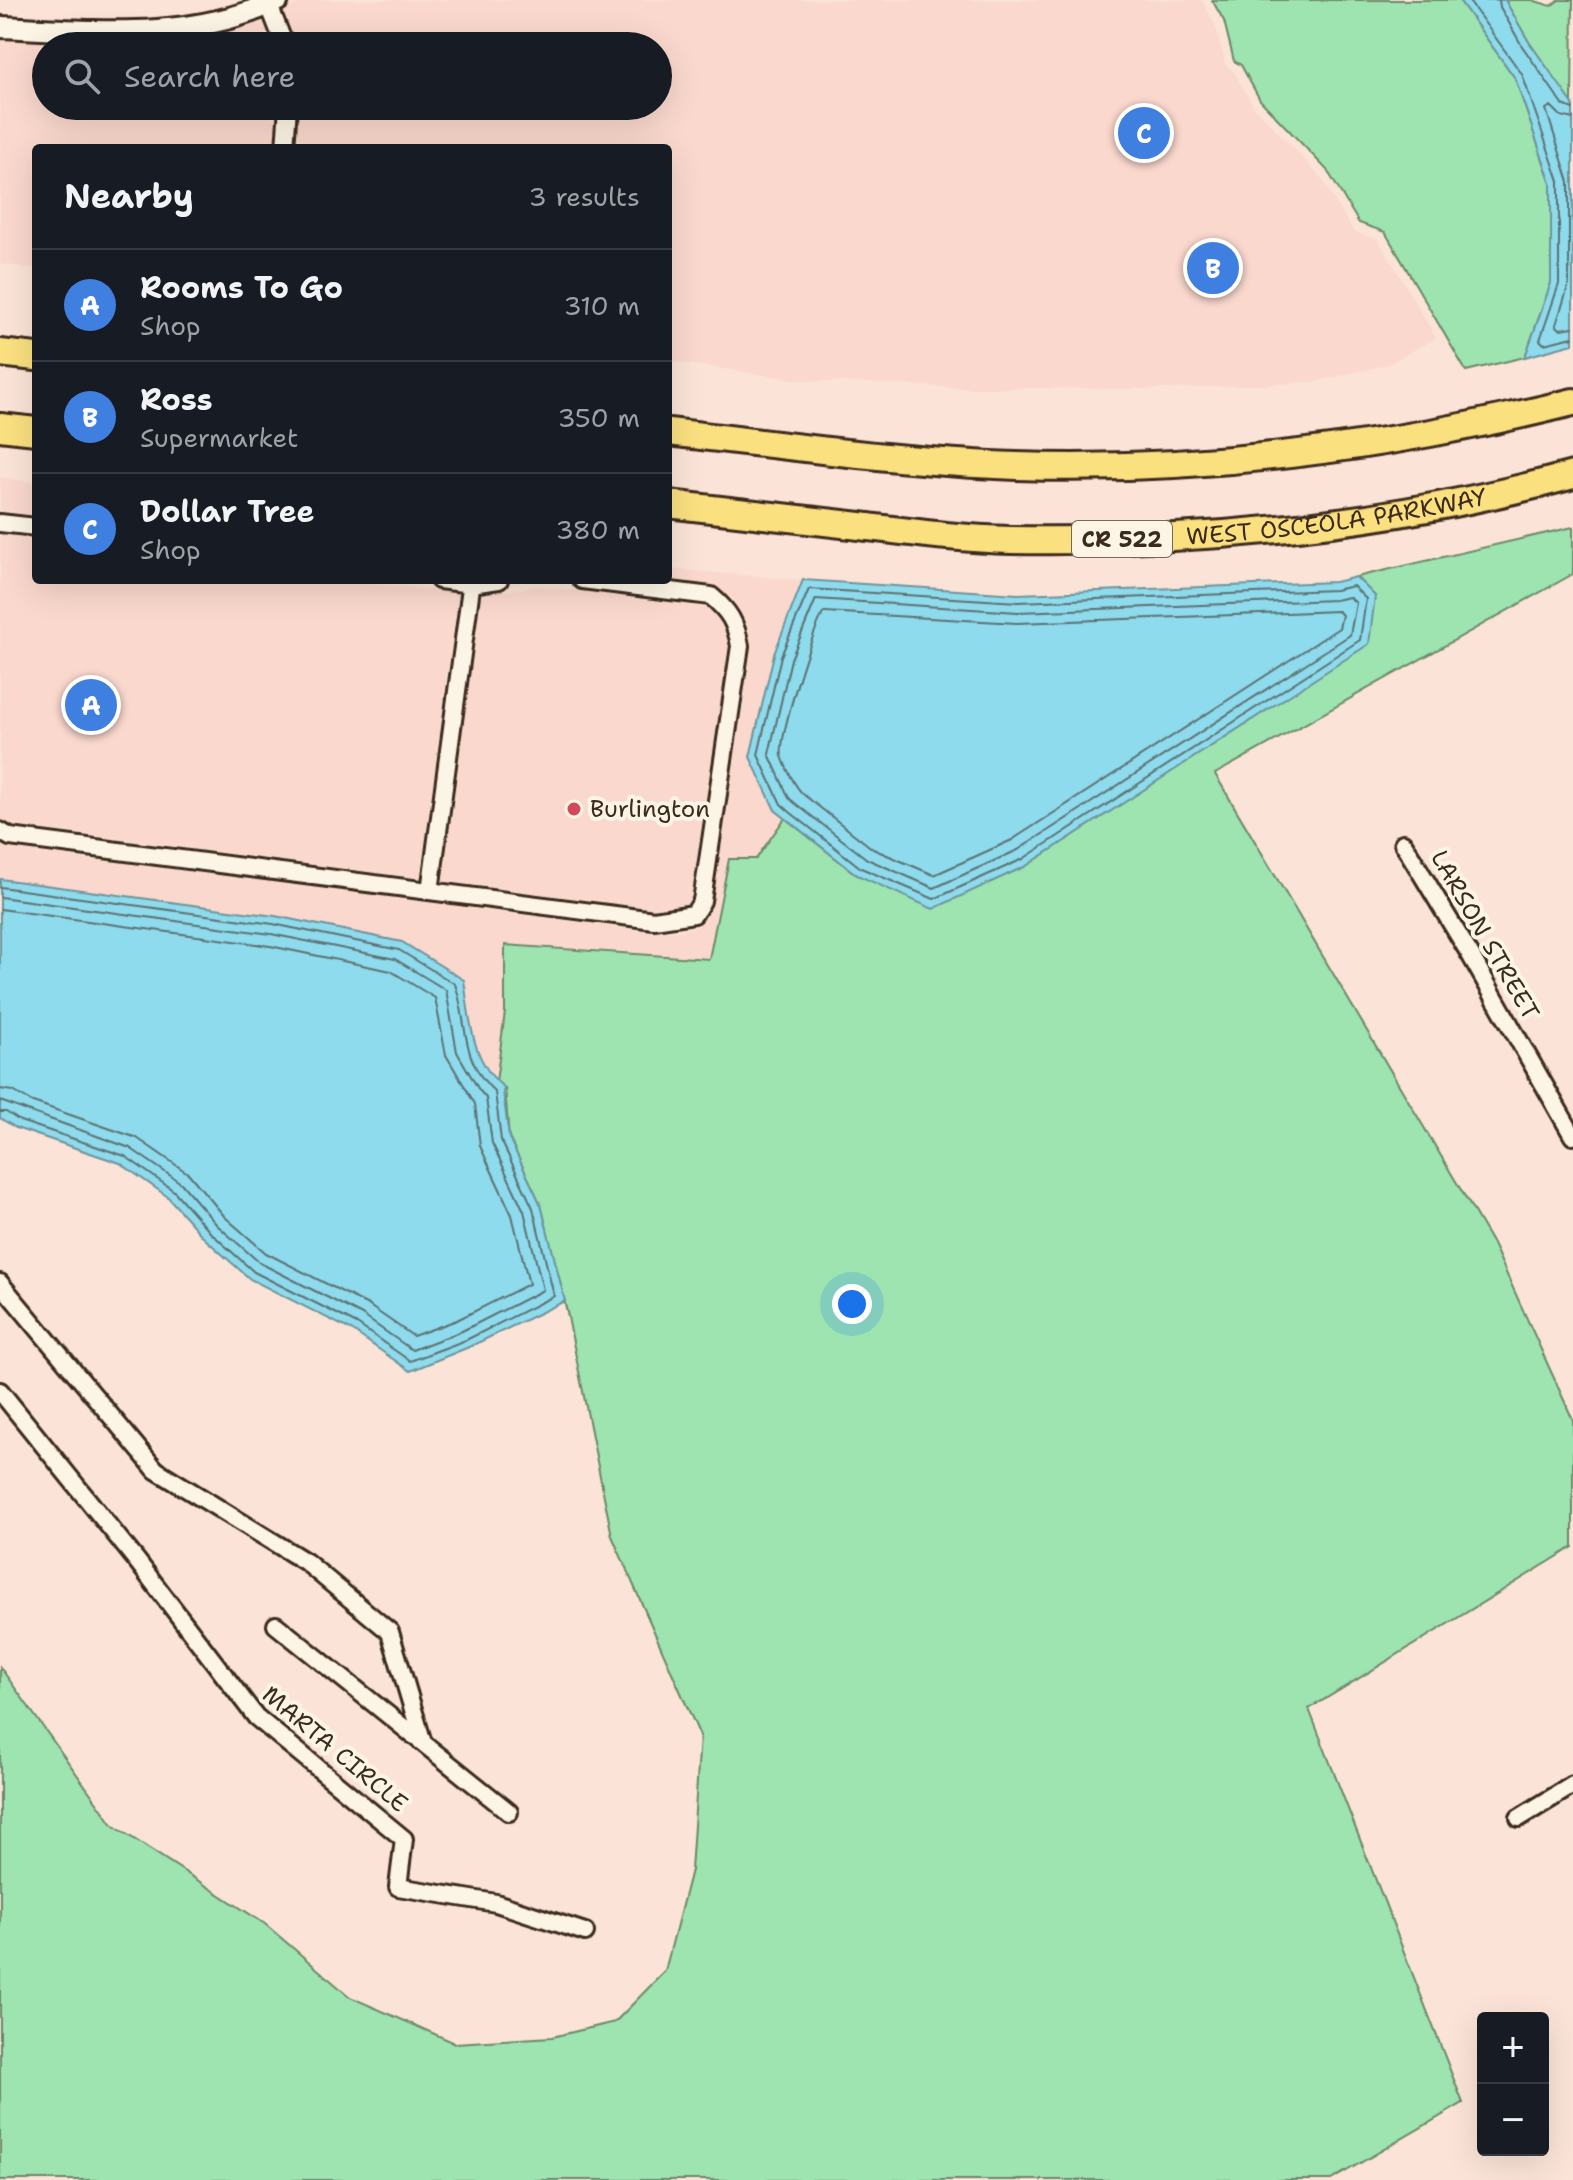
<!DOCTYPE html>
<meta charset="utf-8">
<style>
:root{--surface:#171b24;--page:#242831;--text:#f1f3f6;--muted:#9ea1a6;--line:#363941;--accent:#0b8043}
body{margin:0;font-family:"Shantell Sans",sans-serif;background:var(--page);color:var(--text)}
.controls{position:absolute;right:24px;bottom:24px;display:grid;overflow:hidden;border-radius:8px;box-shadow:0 8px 32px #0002}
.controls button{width:72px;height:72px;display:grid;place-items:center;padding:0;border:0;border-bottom:2px solid var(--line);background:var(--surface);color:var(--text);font:40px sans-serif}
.you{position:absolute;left:852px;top:1304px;width:28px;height:28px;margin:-20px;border:6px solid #fff;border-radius:50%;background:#1a73e8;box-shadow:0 0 0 12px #1a73e833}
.badge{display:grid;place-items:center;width:52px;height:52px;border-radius:50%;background:var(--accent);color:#fff;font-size:26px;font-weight:700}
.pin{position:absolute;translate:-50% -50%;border:4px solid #fff;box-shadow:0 2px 8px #0006}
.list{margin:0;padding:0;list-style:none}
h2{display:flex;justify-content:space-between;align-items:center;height:104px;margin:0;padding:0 32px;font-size:34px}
h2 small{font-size:26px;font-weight:400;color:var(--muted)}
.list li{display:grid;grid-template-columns:52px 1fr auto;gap:24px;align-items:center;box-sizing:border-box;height:112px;padding:0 32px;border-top:2px solid var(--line)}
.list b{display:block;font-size:30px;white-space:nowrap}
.list p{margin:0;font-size:26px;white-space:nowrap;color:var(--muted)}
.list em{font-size:26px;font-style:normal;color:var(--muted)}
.icon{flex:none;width:44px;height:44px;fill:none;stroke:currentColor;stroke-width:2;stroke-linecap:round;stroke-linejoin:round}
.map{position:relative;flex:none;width:1573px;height:2180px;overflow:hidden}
.search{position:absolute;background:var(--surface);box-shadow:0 8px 32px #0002;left:32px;top:32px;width:640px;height:88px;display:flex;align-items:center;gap:20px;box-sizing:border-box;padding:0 28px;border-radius:44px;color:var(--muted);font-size:30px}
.panel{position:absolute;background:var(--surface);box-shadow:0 8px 32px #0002;left:32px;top:144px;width:640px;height:440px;border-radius:8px}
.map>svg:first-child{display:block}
.built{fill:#fad8cd}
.green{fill:#9de4b1;stroke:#6c8768;stroke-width:2}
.water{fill:#8edbed;stroke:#6d949a;stroke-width:2}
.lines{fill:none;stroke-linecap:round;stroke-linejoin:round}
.shore{stroke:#5c7171;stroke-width:2}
.minor-casing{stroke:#3b2a1e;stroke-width:22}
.tertiary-casing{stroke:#3b2a1e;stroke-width:26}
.primary-casing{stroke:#3b2a1e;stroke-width:32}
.minor{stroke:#fcf5e5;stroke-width:16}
.tertiary{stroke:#fcf5e5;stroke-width:20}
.primary{stroke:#fbe080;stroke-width:26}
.poi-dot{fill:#d1495b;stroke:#fcf5e5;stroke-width:3}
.labels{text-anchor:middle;stroke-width:8;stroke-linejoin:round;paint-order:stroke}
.shield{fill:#fcf5e5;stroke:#75675a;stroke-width:2}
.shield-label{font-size:22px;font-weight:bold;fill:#3b2a1e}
.street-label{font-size:24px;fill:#3b2a1e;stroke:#fcf5e5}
.poi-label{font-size:24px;fill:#3b2a1e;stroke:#fcf5e5;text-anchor:start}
</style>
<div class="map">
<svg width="1573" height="2180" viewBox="0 0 1573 2180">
<rect width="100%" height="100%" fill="#fbe4d7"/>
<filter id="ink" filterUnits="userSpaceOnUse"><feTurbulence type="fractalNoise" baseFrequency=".0125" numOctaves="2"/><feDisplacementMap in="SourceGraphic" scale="16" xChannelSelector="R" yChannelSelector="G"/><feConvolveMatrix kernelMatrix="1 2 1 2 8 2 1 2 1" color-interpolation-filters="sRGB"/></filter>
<g filter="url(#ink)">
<path class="built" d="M305,0h897l13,24 11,41 8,7 20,35 66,69 33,55 26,9 57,98 -47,26 -75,18 -139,7 -212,-1 -164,-8 -131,-19v-213h-372l3,-42h359v-60h-362l-13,-35z
M263,19l10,27h-227v60h231l-4,42h-237v121l-36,-5v-225l164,3 43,-7z
M0,477l36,6v32l-36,-4z
M0,534l36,5v41h315l107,14 -38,284 -408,-53 -12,-6z
M668,569l135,11 -29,74 1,156 10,8 -29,41 -27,1 -20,99 -204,-14v67l-9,70 -22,-35 -10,-67 -62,-38 -127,-26 -275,-37v-35l10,5 644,83 24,-1 20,-5 6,-5 9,-17 38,-255 -5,-28 -13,-22 -22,-14 -43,-6z
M538,586l169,22 11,8 8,14 3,15 -38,251 -4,7 -34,5 -210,-27 38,-286z"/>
<path class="green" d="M1212,0h247l56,78 36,105v100l-26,74 -59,14 -81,-139 -26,-9 -32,-53 -67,-70 -19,-35 -7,-4 -10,-40z
M1508,0h24l19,6 8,-6h14l-1,104 -43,-62 -23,-40z
M1573,527v47l-358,200 278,470 80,176v127l-264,162 154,394 -132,77h-1331v-513l114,159 151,98 85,73 105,46 97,-6 63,-15 50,-51 26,-101 9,-134 -88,-200 -45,-224 -26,-107 -32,-67 -4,-50 -9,-6 9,-70v-67l204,14 20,-100h27l29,-41 72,57 518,-279 -19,-19z"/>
<path class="water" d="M1459,0h49l-2,2 23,40 44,62v240l-48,13 26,-74v-100l-36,-105z
M1356,577l19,19 -6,48 -343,222 -93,43 -76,-34 -82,-65 -25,-53 24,-103 29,-74 215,14 317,-12z
M0,879l275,37 127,26 62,38c6,39 7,83 41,108l-2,3 6,47 32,67 24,96 -96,46 -59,24 -57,-40 -103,-52 -46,-41 -36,-41 -48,-34 -104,-35 -16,-10z"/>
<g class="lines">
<path class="shore" d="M1468,0l54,74 37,107v103l-19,56 4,4 29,-7
M1499,0l1,7 22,39 41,59 10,4
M1573,119l-12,-3 -10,-10 -5,3 23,73v102l-13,41 4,4 13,-2
M1353,586l13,13 -6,41 -337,219 -89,40 -73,-31 -71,-56 -9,-8 -23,-49 23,-99 28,-67 209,13 317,-12z
M1349,597l7,6 -6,32 -332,215 -84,38 -67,-29 -71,-55 -7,-6 -20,-44 22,-95 25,-60 202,13 317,-12z
M1338,611l4,4 -3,13 -327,212 -78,35 -61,-26 -69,-54c-9,-8 -18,-27 -22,-39 -4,-16 31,-129 42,-144l193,11z
M0,887l273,37 126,26 56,34c14,40 4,76 40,108l6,48 32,68 21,88 -88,44 -56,21 -53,-37 -103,-52 -44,-40 -36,-41 -49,-35 -105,-35 -14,-9h-6
M0,897l271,37 124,25 51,31 11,62 22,38 7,8 6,45 32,68 19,79 -81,41 -50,19 -50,-35 -102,-52 -43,-38 -36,-42 -51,-35 -130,-47
M0,909l270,37 121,25 44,27 11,57 29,49 5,42 32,69 17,69 -72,36 -44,16 -45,-31 -102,-52 -41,-36 -36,-43 -52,-36 -107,-37 -17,-10 -13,-2"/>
<defs>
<path id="minor" d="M267,0l18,46
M285,148l3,-42
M0,523l36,4
M439,580l32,4 28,-4
M0,831l10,6 644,83 40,-6 8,-13 38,-255c-4,-23 -11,-35 -29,-50l-129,-16
M1403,843l68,113 102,180
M430,891l42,-311
M0,1283l156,187 150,92 84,70 33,111
M0,1391l137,170 119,156 148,122 -6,48 98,16 89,29
M276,1625l233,187
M1519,1818l54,-33"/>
<path id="tertiary" d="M0,27c92,4 192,15 278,-27"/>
<g id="primary">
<path d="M0,353l36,4"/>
<path d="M0,427l36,4"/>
<path d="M668,432c116,13 232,30 349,34 190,6 372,-18 556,-64"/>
<path id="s1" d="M668,504c64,7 128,15 192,22 50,6 101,13 151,14 189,3 379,-15 562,-65"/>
</g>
</defs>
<use href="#minor" class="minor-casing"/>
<use href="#tertiary" class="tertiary-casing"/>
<use href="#primary" class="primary-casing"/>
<use href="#minor" class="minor"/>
<use href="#tertiary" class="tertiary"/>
<use href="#primary" class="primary"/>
</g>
</g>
<circle class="poi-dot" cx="574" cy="809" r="8"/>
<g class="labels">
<rect class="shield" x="1072" y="521" width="100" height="36" rx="6"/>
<g class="shield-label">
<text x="1122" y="547">CR 522</text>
</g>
<g class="street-label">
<text dy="8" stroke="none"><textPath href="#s1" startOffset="672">WEST OSCEOLA PARKWAY</textPath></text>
<text transform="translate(1485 935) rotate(60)" y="8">LARSON STREET</text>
<text transform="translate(335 1749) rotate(40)" y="8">MARTA CIRCLE</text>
</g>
<g class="poi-label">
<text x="590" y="817">Burlington</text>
</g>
</g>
</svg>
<div class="controls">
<button>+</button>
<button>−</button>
</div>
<div class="you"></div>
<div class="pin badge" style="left:91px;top:705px;background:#3f7fe0">A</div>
<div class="pin badge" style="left:1213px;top:268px;background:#3f7fe0">B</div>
<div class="pin badge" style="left:1144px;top:133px;background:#3f7fe0">C</div>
<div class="search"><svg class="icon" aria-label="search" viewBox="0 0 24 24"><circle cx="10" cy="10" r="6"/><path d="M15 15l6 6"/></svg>Search here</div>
<section class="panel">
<h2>Nearby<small>3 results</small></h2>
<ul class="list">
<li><span class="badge" style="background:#3f7fe0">A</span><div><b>Rooms To Go</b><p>Shop</p></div><em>310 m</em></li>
<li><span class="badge" style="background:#3f7fe0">B</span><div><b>Ross</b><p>Supermarket</p></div><em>350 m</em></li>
<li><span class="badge" style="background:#3f7fe0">C</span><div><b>Dollar Tree</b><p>Shop</p></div><em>380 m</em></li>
</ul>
</section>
</div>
